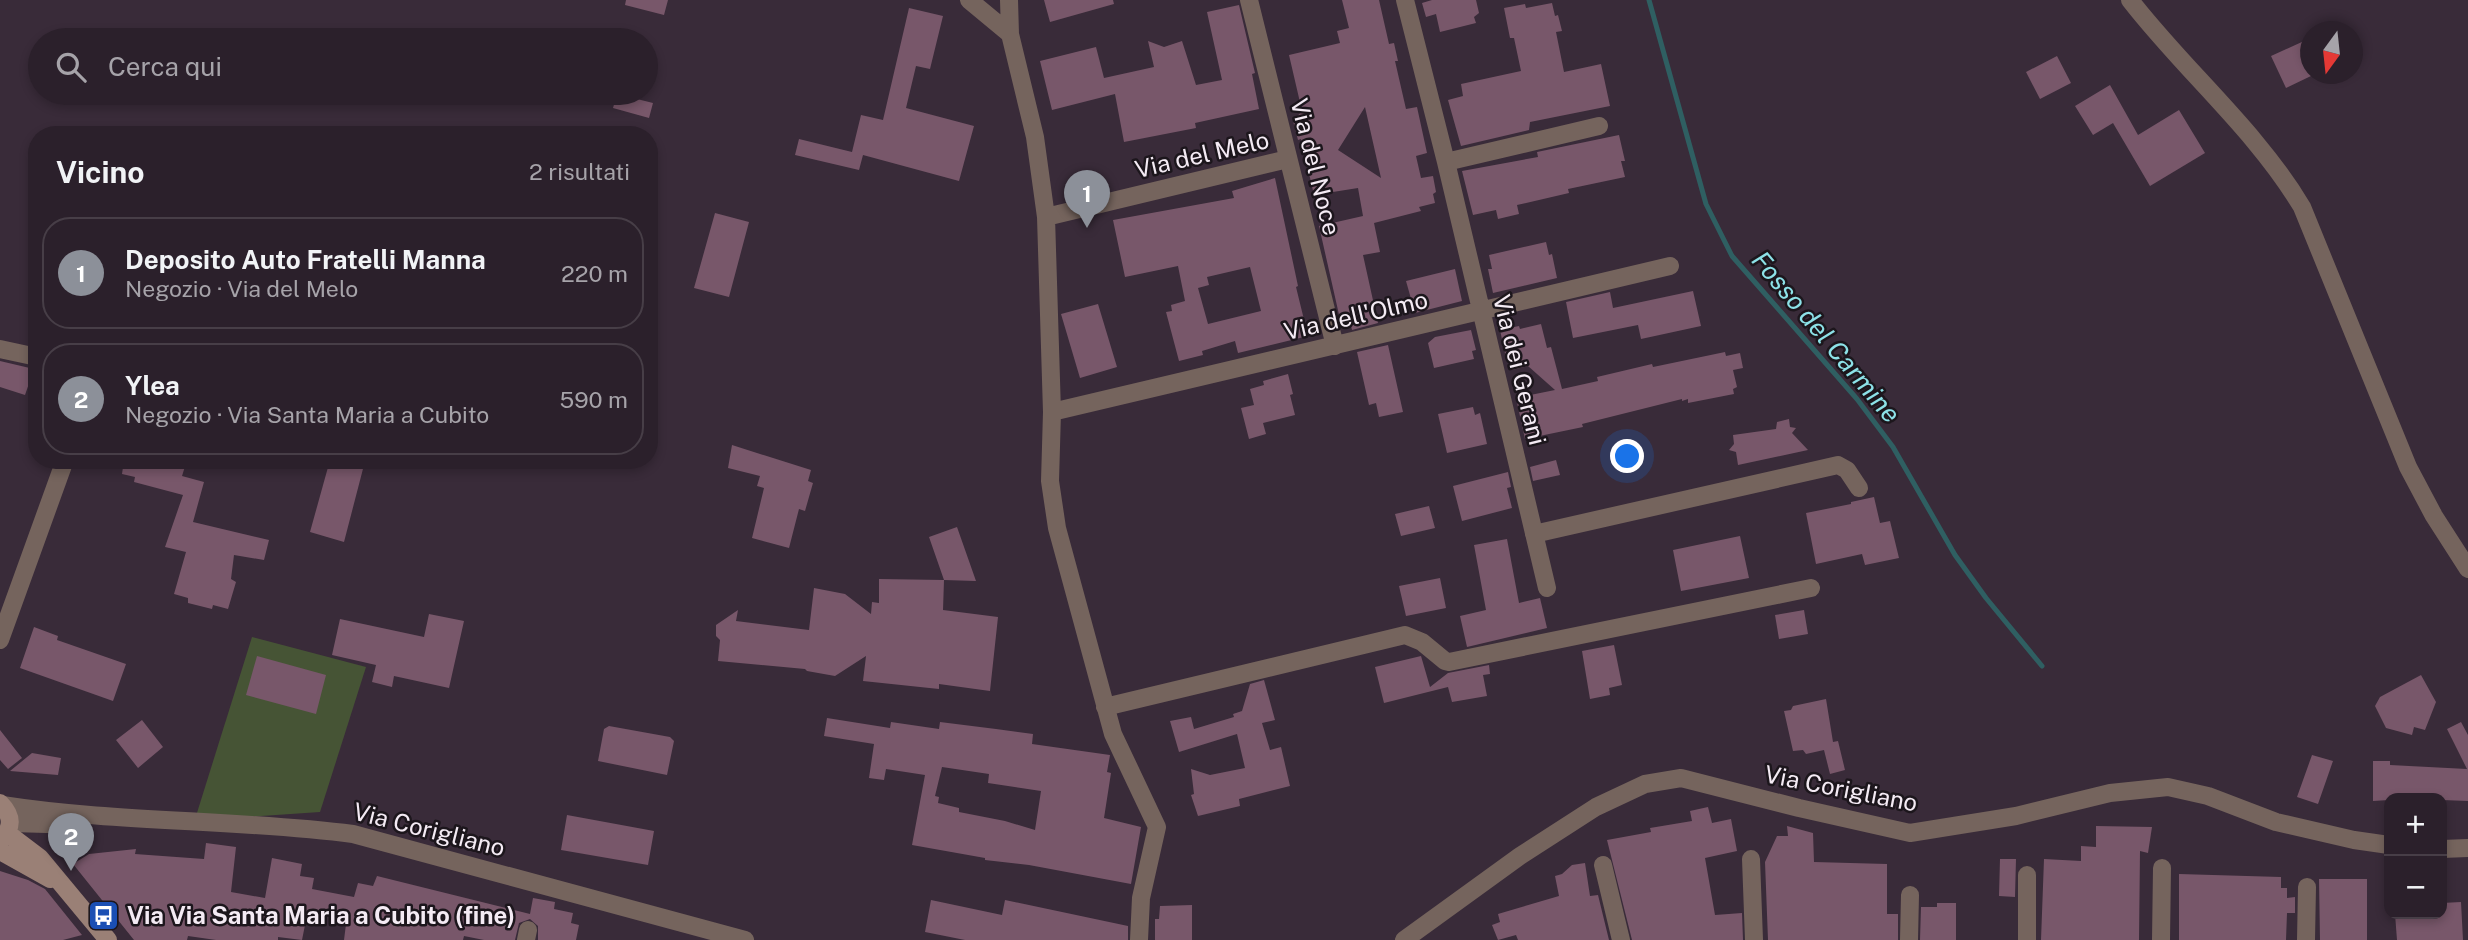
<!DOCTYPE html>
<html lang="it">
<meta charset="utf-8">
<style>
:root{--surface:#2b202b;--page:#372d37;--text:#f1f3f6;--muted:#a6a3a9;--line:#473e47;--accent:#8c9099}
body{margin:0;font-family:"Public Sans",sans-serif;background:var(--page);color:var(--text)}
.controls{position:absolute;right:21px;bottom:21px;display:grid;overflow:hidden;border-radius:14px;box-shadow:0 4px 10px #0003}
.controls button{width:63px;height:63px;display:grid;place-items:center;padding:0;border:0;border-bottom:2px solid var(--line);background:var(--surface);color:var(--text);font:35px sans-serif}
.compass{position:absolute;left:2300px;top:21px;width:63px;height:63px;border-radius:50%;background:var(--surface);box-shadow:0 4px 10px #0003;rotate:195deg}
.you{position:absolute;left:1628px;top:457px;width:24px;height:24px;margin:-18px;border:5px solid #fff;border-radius:50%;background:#1a73e8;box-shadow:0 0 0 10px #1a73e833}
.badge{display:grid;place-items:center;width:46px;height:46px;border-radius:50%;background:var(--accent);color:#fff;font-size:23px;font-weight:700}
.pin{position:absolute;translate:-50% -58px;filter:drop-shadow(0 2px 4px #0008)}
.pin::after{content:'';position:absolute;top:37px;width:24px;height:21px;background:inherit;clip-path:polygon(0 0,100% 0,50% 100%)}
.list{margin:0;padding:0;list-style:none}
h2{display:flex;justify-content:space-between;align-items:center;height:91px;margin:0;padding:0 28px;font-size:30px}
h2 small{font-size:23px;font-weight:400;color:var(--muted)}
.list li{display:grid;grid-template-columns:46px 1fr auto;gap:21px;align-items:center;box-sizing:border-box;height:112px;margin:0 14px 14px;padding:0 14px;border:2px solid var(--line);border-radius:28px}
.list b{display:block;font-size:26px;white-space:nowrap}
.list p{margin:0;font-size:23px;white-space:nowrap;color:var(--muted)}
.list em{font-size:23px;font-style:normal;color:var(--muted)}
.icon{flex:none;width:38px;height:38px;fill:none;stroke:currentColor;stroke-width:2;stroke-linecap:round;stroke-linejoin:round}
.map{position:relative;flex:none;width:2468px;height:940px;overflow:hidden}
.search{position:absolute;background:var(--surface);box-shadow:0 4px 10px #0003;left:28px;top:28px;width:630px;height:77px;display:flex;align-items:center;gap:18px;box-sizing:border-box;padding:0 24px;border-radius:38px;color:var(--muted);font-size:26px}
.panel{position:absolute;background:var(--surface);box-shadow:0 4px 10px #0003;left:28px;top:126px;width:630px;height:343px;border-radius:28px}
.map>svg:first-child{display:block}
.green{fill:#465435}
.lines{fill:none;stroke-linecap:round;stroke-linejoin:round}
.stream{stroke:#2f5f62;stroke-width:5}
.building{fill:#78576a;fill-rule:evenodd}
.minor{stroke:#75645d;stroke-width:18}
.secondary{stroke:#9a8076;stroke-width:18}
.labels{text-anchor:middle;stroke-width:5;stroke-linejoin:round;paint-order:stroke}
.street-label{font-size:24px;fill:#f4ebf4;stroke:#1c161c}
.poi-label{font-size:24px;font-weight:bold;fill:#f4ebf4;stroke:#1c161c;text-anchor:start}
.water-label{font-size:26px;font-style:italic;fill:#8de2e8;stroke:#1c161c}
</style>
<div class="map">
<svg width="2468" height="940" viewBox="0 0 2468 940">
<rect width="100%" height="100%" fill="#392b39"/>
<path class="green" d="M252,637l114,30 -46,145 -74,5 -50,-1z"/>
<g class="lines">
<path class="stream" d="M1649,0l57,204 26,52 125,143 36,48 62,108 31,43 56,68"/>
</g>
<path class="building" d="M626,0h42l-4,15 -39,-10z
M1044,0h69l1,4 -64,18z
M1342,0h37l10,44 5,-1 4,18h-3l11,48 11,-2 10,46 -11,3 5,22 12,-2 3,16 -3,2 2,9 -16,4 2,4 -47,12 6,29 -17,3 15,68 -26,7 -1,-4 -9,2 -23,-102 44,-10 -5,-28 -44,7 -13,-56 -3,1 -5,-19 9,-10 -13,-56 51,-12 -3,-12 12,-3zM1365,107l16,71 -43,-28z
M1432,0h44l3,13 -5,4 2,6 -36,9 -4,-18 -10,3 -4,-14z
M1552,3l3,13 3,-1 4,16 -6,1 8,40 37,-8 9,42 -80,16 -1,8 -68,16 -13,-46 15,-4 -2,-12 60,-13 -7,-33h-4l-6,-30 21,-4 1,4z
M1239,5l16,68 -3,1 7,35 -64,14 1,5 -72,14 -9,-48 -63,16 -12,-49 56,-14 8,31 50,-11 -6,-26 16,6 18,-6 14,44 26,-5 -15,-68z
M909,8l34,8 -13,53 -14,-3 -10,42 68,18 -15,55 -96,-26 -4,15 -64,-15 4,-16 53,13 9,-37 22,5z
M2304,41l7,13v22l-25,12 -15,-32z
M2057,56l14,27 -31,16 -14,-27z
M2110,85l28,50 41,-25 26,43 -55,33 -37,-63 -20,12 -18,-29z
M617,94l36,9 -4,15 -36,-10z
M1619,135l6,26h-4l4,16 -57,12 1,4 -52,12 2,9 -21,5 -2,-9 -23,5 -11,-44 76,-14 -1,-5z
M1275,178l23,108 -2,1 12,49 -70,17 -3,-12 -33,10 1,4 -24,6 -13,-49 6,-1 -1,-6 14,-4 -7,-35 -53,11 -12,-57 121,-22 -2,-7zM1250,267l11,44 -53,13 -10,-36 11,-3 -2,-8z
M715,213l34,9 -20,75 -35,-9z
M1546,242l3,13 3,-1 5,24 -64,15 -5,-24h4l-3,-14z
M1455,269l7,32 -47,12 -9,-32z
M1693,291l8,35 -60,13 -3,-14 -65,13 -7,-36 44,-10 3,16z
M1098,304l19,63 -37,11 -19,-64z
M1541,324l6,24 4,-1 11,42 36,-8 -1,-4 55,-13 1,3 72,-15 1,4 14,-3 3,15 -10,2 4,17 -4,2 1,5 -46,9v-4l-6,2v-2l-100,25 1,3 -58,12 -9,-41 39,-8 -27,-24 -16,4 -2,-13 -4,1 -6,-28 19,-4 1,3z
M1471,330l5,20 -4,1 2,8 -40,9 -6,-25 7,-6z
M1388,345l15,67 -24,5 -3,-14 -7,2 -12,-53z
M0,361l34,8 -9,26 -25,-8z
M1288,374l5,20 -3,1 5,20 -32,8 3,11 -17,5 -8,-31 13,-3 -4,-16 14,-4 -1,-4z
M1473,407l2,8 5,-2 7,31 -40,9 -9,-39z
M1789,419l1,8 6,1 -4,5 16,17 -70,15 -2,-13 -7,-2 5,-6 -1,-9 43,-6 1,-7z
M732,445l79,25 -3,11 5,2 -8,28 -6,-2 -10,39 -37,-10 12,-50 -7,-2 3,-10 -32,-8z
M124,460h63l-5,16 22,6 -11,40 76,18 -5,20 -30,-5 -3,24 5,3 -8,27 -15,-4 -1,4 -24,-6v-5l-14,-4 12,-42 -21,-5 18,-52 -49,-13 1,-5 -13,-3z
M330,460h18l16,5 -20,77 -34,-10z
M1556,460l4,15 -27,6 -3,-14z
M1508,472l3,15 -4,1 5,20 -50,13 -9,-35z
M1874,497l6,26 10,-2 9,37 -34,7 -3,-11 -46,10 -10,-51 45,-9v-2z
M1429,506l6,22 -34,8 -6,-22z
M957,527l19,54 -32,-1 -15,-43z
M1740,536l9,42 -68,13 -8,-41z
M1507,539l12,64 21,-5 7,30 -80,19 -7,-31 26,-6 -12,-65z
M1440,578l6,30 -40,8 -7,-30z
M879,579l65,1 -1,30 55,7 -8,74 -51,-7v5l-76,-8 3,-25 -31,20 -28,-5 -2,-2 -87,-8 2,-21 -4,-4v-11l22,-15 -2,11 73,9 5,-42 31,6 26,20 1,-12 7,1z
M1804,610l4,24 -29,5 -4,-24z
M429,614l35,7 -15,67 -55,-12 -2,11 -20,-5 4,-17 -44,-10 8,-36 84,18z
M34,627l24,9 -1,4 69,24 -13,37 -93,-33z
M1614,645l8,40 -13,3 1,7 -20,4 -8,-48z
M257,656l69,19 -10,39 -70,-19z
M1421,656l9,31 18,-14 41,-8 1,9 -7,1 4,21 -35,6 -4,-15 -64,16 -9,-36z
M2421,675l15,27 -11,28 -11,-3 -2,8 -26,-7 -11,-22 5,-9z
M1264,680l11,40 -13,3 8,27 11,-3 9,39 -51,13 1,7 -42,10 -7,-21 3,-1 -3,-25 19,6 35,-7 -8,-34 -58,18 -9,-31 21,-4 3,12 40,-12 -1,-3 9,-3 8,-27z
M1826,699l7,43 5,-1 7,29 -15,4 -6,-24 -18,4 -3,-4 -10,1 -9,-40 7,-1 2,-4z
M827,718l63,10 1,-6 48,7 1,-7 56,7 37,5 -1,10 78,11 -3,17 4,1 -7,45 37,9 -10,57 -102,-19 -44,-5v-2l-73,-13 13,-70 -39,-6 -2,11 -15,-2 5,-34 -50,-8zM942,767l47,7 -1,9 53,8 -6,39 -30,-9 -46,-9v-4l-21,-5 1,-6 -4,-1z
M142,720l21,27 -25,21 -22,-28z
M2461,722l7,13v66l-78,-3 -1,2 -16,1v-40h17v4l77,4 -20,-40z
M609,726l61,11 4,4 -7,34 -69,-14 6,-32z
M0,730l22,28 -14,11 -8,-9z
M32,753l29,5 -3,17 -48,-4z
M2312,755l21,6 -15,43 -21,-7z
M1708,807l4,16 19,-4 6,32 -32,7 10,57 27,-2 1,27h-111l-25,-100 44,-8 -1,-4 42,-7 -2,-10z
M567,815l87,16 -6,34 -87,-15z
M1787,826l26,7 1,29 73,2v50h11v26h-130l-3,-78 12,-26h11z
M2096,826l56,1 -4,26 -8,-2 -1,89h-98l3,-81 37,2v-15l15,1z
M206,843l30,4 -5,45 34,6 7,-40 30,6 -2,12 14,2 -2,11 42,8 4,-14 15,3 4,-10 153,38 3,-16 22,4 -1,7 19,4 -2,10 8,2 -3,15h-38v-14l-8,-7 -11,4 -4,17h-31l-20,-4 -1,4h-119l3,-24 -39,-6 -6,30 -24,-3v3h-62l-28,-4 -1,4h-53l-61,-76 16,-10 47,-5 -1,5 69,5z
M2000,859h16l-1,38 -16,-1z
M1585,863l5,33 8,-1 11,45h-91l-2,-5 -18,5 -6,-15 8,-3 -2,-8 61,-18 -4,-20 7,-2 10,-9z
M0,871l28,9 17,9 37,46 -19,5h-63z
M2179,874l102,3v11h6v10l8,-1v16h-8l-1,27h-107z
M2319,879h48v61h-47z
M931,900l71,15 3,-15 123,26v14h-163l-40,-8z
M2461,902l2,38h-66l-2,-26h47v-11z
M1937,903h19v37h-36l1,-33h16z
M1192,905v35h-37v-21h4l1,-13z"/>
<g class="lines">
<path class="minor" d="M969,0l41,34 25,103 11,80 6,195 -2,69 7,47 56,206 44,93 -16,71 -2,42
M1009,0l1,34
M1249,0l86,346
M1405,0l41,162 101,426
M2130,0c55,71 126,130 172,207l106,260 26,49 34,53
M1446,162l153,-36
M1046,217l242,-58
M0,349l37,8
M1052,412l618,-146
M1534,534l304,-69 9,5 12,18
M0,640l65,-180
M1105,707l300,-72 17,7 23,19 4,1 362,-74
M2,805c116,18 235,14 351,29l392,106
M11,823l36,1 25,-7
M2442,849l26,-1
M1751,859l3,81
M1603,865l18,75
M526,940l2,-10
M1404,940l116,-84 76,-49 49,-23 36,-6 118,30 111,25 106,-17 94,-23 58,-6 40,9 68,26 78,18 35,5
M1909,940l1,-45
M2027,940v-65
M2161,940l1,-72
M2306,940l1,-53"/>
<path class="secondary" d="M0,803c13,13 13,25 0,38
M7,833l33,25 68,82
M0,851l50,28"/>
</g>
<defs>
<symbol id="bus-square" viewBox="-11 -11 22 22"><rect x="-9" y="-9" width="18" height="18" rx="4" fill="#1a4fb4" stroke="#1c161c"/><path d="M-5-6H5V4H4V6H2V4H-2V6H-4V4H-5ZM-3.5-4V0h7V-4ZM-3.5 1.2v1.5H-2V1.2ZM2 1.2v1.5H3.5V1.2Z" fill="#fff"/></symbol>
</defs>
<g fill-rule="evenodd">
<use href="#bus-square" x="86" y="898" width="35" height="35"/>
</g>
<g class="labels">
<g class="street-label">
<text transform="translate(1202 155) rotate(-13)" y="8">Via del Melo</text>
<text transform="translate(1315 167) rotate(76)" y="8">Via del Noce</text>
<text transform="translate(1356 316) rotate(-13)" y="8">Via dell'Olmo</text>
<text transform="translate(1519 370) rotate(76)" y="8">Via dei Gerani</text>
<text transform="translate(1841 789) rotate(11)" y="8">Via Corigliano</text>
<text transform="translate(429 830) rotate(14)" y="8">Via Corigliano</text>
</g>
<g class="poi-label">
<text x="127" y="924">Via Via Santa Maria a Cubito (fine)</text>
</g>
<g class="water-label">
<text transform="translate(1826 337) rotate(50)" y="9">Fosso del Carmine</text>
</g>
</g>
</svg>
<div class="controls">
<button>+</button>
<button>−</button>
</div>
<svg class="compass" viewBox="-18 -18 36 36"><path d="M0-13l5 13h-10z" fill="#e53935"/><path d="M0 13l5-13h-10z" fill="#a6a3a9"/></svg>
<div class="you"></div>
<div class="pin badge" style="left:1087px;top:228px">1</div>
<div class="pin badge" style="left:71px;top:871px">2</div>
<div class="search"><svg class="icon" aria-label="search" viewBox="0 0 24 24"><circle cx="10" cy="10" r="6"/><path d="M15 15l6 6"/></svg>Cerca qui</div>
<section class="panel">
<h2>Vicino<small>2 risultati</small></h2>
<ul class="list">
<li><span class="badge">1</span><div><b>Deposito Auto Fratelli Manna</b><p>Negozio · Via del Melo</p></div><em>220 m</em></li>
<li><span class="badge">2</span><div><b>Ylea</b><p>Negozio · Via Santa Maria a Cubito</p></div><em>590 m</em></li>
</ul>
</section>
</div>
